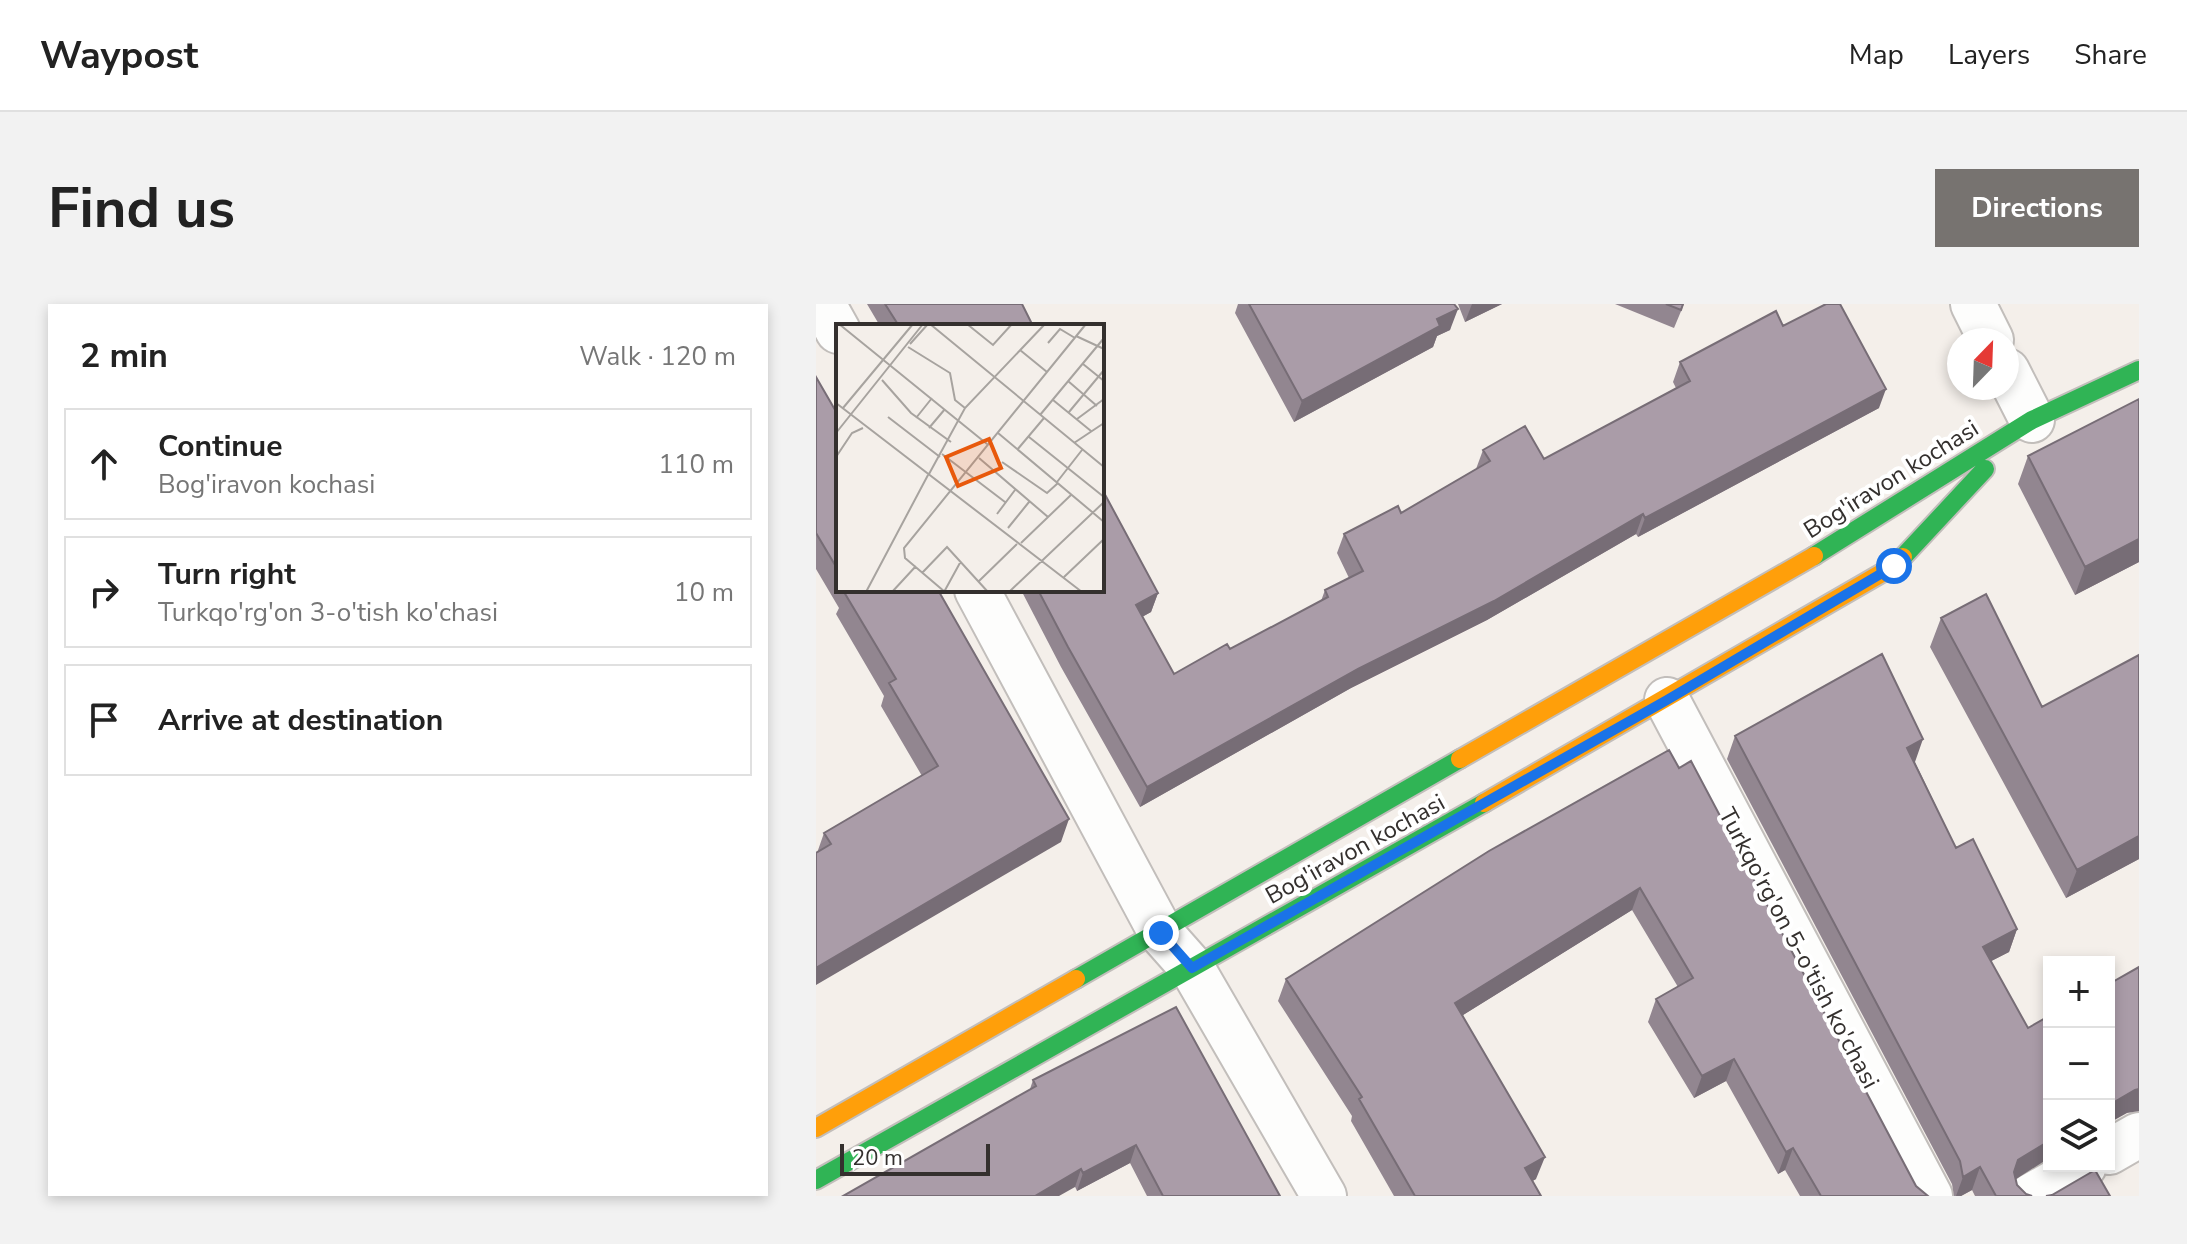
<!DOCTYPE html>
<meta charset="utf-8">
<style>
:root{--surface:#fff;--page:#f2f2f2;--text:#222;--muted:#767676;--line:#e0e0e0;--accent:#777370}
body{margin:0;font-family:"Nunito Sans",sans-serif;background:var(--page);color:var(--text)}
.controls{position:absolute;right:24px;bottom:24px;display:grid;overflow:hidden;border-radius:0px;box-shadow:0 4px 12px #0003}
.controls button{width:72px;height:72px;display:grid;place-items:center;padding:0;border:0;border-bottom:2px solid var(--line);background:var(--surface);color:var(--text);font:40px sans-serif}
.compass{position:absolute;left:1131px;top:24px;width:72px;height:72px;border-radius:50%;background:var(--surface);box-shadow:0 4px 12px #0003;rotate:23deg}
.scale{position:absolute;left:24px;bottom:20px;width:150px;box-sizing:border-box;padding-left:8px;border:4px solid #34302e;border-top:0;font-size:22px;line-height:28px;white-space:nowrap;color:#34302e;-webkit-text-stroke:6px #fff;paint-order:stroke}
.stop{position:absolute;width:24px;height:24px;margin:-18px;border:6px solid #1a73e8;border-radius:50%;background:#fff}
.stop.end{background:#1a73e8;border-color:#fff;box-shadow:0 2px 8px #0008}
.list{margin:0;padding:0;list-style:none}
h2{display:flex;justify-content:space-between;align-items:center;height:104px;margin:0;padding:0 32px;font-size:34px}
h2 small{font-size:26px;font-weight:400;color:var(--muted)}
.list li{display:grid;grid-template-columns:52px 1fr auto;gap:24px;align-items:center;box-sizing:border-box;height:112px;margin:0 16px 16px;padding:0 16px;border:2px solid var(--line);border-radius:0px}
.list b{display:block;font-size:30px;white-space:nowrap}
.list p{margin:0;font-size:26px;white-space:nowrap;color:var(--muted)}
.list em{font-size:26px;font-style:normal;color:var(--muted)}
.icon{flex:none;width:44px;height:44px;fill:none;stroke:currentColor;stroke-width:2;stroke-linecap:round;stroke-linejoin:round}
.map{position:relative;flex:none;width:1323px;height:892px;overflow:hidden;border-radius:0px}
header{display:flex;align-items:center;gap:48px;box-sizing:border-box;height:112px;padding:0 40px;background:var(--surface);border-bottom:2px solid var(--line)}
header strong{font-size:38px}
nav{display:flex;gap:44px;margin-inline-start:auto;font-size:28px}
.intro{display:flex;align-items:center;justify-content:space-between;box-sizing:border-box;height:192px;padding:0 48px}
h1{margin:0;font-size:56px}
.button{padding:20px 36px;border-radius:0px;background:var(--accent);color:#fff;font-size:28px;font-weight:700}
main{display:flex;gap:48px;padding:0 48px}
aside{flex:1;background:var(--surface);border-radius:0px;box-shadow:0 4px 12px #0003}
.map>svg:first-child{display:block}
.lines{fill:none;stroke-linecap:round;stroke-linejoin:round}
.street-casing{stroke:#c2bebb;stroke-width:48}
.fast-casing{stroke:#c2bebb;stroke-width:22}
.slow-casing{stroke:#c2bebb;stroke-width:22}
.street{stroke:#fdfdfc;stroke-width:44}
.fast{stroke:#30b455;stroke-width:18}
.slow{stroke:#ff9f0a;stroke-width:18}
.wall{fill:#928690}
.shaded-wall{fill:#776d76}
.building{fill:#aa9ca8;stroke:#776d76;stroke-width:2}
.route{stroke:#1a73e8;stroke-width:10}
.labels{text-anchor:middle;stroke-width:8;stroke-linejoin:round;paint-order:stroke}
.street-label{font-size:24px;fill:#34302e;stroke:#fff}
.inset-road{fill:none;stroke:#a7a39f;stroke-width:2}
.view{fill:#e8590c;fill-opacity:0.15;stroke:#e8590c;stroke-width:4}
.inset-edge{fill:none;stroke:#34302e;stroke-width:4}
</style>
<header>
<strong>Waypost</strong>
<nav><a>Map</a><a>Layers</a><a>Share</a></nav>
</header>
<div class="intro"><h1>Find us</h1><a class="button">Directions</a></div>
<main>
<aside>
<h2>2 min<small>Walk · 120 m</small></h2>
<ul class="list">
<li><svg class="icon" aria-label="ahead" viewBox="0 0 24 24"><path d="M12 20V5M6 11l6-6 6 6"/></svg><div><b>Continue</b><p>Bog'iravon kochasi</p></div><em>110 m</em></li>
<li><svg class="icon" aria-label="right" viewBox="0 0 24 24"><path d="M7 20v-9h11M14 6l5 5-5 5"/></svg><div><b>Turn right</b><p>Turkqo'rg'on 3-o'tish ko'chasi</p></div><em>10 m</em></li>
<li><svg class="icon" aria-label="arrive" viewBox="0 0 24 24"><path d="M6 21V4h12l-3 4 3 4H6"/></svg><div><b>Arrive at destination</b></div></li>
</ul>
</aside>
<div class="map">
<svg width="1323" height="892" viewBox="0 0 1323 892">
<rect width="100%" height="100%" fill="#f4efea"/>
<g class="lines">
<defs>
<path id="street" d="M7,0l15,27
M1157,0l18,36
M1191,67l25,49
M161,286l184,343 31,35 132,228
M851,396l263,496
M1293,848l30,-17
M1215,892l53,-30"/>
<path id="fast" d="M998,252l218,-136 107,-50
M1087,253l82,-88
M260,675l384,-220
M0,876l668,-377"/>
<path id="slow" d="M644,455l354,-203
M668,499l410,-237 9,-9
M0,824l260,-149"/>
</defs>
<use href="#street" class="street-casing"/>
<use href="#fast" class="fast-casing"/>
<use href="#slow" class="slow-casing"/>
<use href="#street" class="street"/>
<use href="#fast" class="fast"/>
<use href="#slow" class="slow"/>
</g>
<path class="wall" d="M51,0h155l11,22h-153z
M422,0h216l-4,26 -13,6 -4,11 -139,75 -59,-109z
M642,0h44l-37,18z
M799,0h69l-10,24z
M967,22l96,82 -241,129 -2,-3 -149,86 -136,68 -211,119 -79,-140 -40,-77h81l56,3 -7,19 -9,5 32,57 56,-25 91,-48 4,-11 24,-12 -12,-25 7,-19 57,-21 75,-44 7,-19 61,9 132,-71 -3,-6 7,-20z
M0,73l22,38v175h100l123,252 -244,11 7,-20 98,-57 -41,-70 3,-10 -48,-82 3,-6 -23,-39z
M1212,152l111,106 -64,33 -57,-111z
M1125,314l101,89 97,152 -73,39 -136,-251z
M919,432l180,26 41,86 61,81 -8,23 -18,9 25,218 1,6 9,9 6,2h-57l-3,-6 -11,6h-7l-2,-12 -225,-425z
M853,446l247,436 12,10h-128l-15,-26 -7,4 -52,-93 -32,17 -46,-76 8,-23 22,-12 -46,-77 -169,105 73,164 -4,2 9,15h-147l-43,-75 1,-5 -74,-115 8,-22z
M217,776l247,116h-133l-17,-33 -53,28 -47,-102z"/>
<path class="shaded-wall" d="M656,0h30l-37,18z
M642,5l-8,21 -13,6 -4,11 -139,75 8,-21 135,-82z
M1070,85l-7,19 -241,129 7,-19z
M827,210l-7,20 -149,86 -136,68 -211,119 7,-20 211,-118z
M1323,235v23l-64,33 10,-28z
M342,289l-7,19 -22,12 7,-19z
M1107,435l-8,23 -16,9 8,-23z
M253,515l-8,23 -245,143v-17z
M1323,532v23l-73,39 11,-28z
M824,584l-8,22 -185,115 8,-22z
M1201,625l-8,23 -35,18 9,-23z
M918,755l-8,22 -32,17 8,-22z
M1323,785v22l-12,2 -18,10v-18l26,-15z
M1233,837v17l-39,25 8,-23z
M320,841l-6,18 -53,28 6,-18z
M977,844l-8,22 -7,4 8,-22z
M729,853l-9,22 -19,11 8,-22z
M1164,863l-8,23 -11,6h-5l7,-19z
M265,865l-6,18 -16,9h-24z"/>
<path class="building" d="M69,0h137l11,22h-134z
M433,0h205l4,5 -21,10 3,7 -138,75z
M850,0h17l-2,6z
M1010,0h14l46,85 -241,129 -2,-4 -149,87 -136,68 -211,118 -79,-140 -30,-57h64v-101l56,104 -22,12 38,69 53,-30 3,5 98,-52 -3,-7 38,-19 -19,-37 54,-28 3,7 89,-52 -7,-11 42,-24 19,33 146,-78 -10,-19 96,-51 7,15z
M0,73l22,38v155l-22,-37z
M1323,95v140l-54,28 -57,-111z
M31,286h91l131,229 -253,149v-115l15,-9 -7,-11 114,-67 -49,-83 7,-4 -52,-87z
M1170,290l56,113 97,-52v181l-62,34 -136,-252z
M1066,350l41,85 -16,9 49,100 17,-9 44,90 -34,18 45,81 21,-12v125l-31,19 -4,12 3,13 9,9 6,2h-36l-16,-29 -17,10 -3,-16 -225,-425z
M853,446l10,18 12,-7 225,425 12,10h-107l-28,-48 -7,4 -52,-93 -32,17 -46,-77 37,-21 -53,-90 -185,115 90,154 -20,11 16,28h-126l-56,-97 3,-2 -76,-118 203,-128z
M1323,663v122l-4,1 -26,15v-121z
M360,703l104,189h-117l-27,-51 -53,28 -2,-4 -46,27h-192l193,-110 -3,-6z
M1279,866l15,26h-64l6,-1z"/>
<g class="lines">
<path class="route" d="M345,629l31,35 475,-268 227,-134"/>
</g>
<g class="labels">
<g class="street-label">
<text transform="translate(1075 175) rotate(-32)" y="8">Bog'iravon kochasi</text>
<text transform="translate(539 545) rotate(-29)" y="8">Bog'iravon kochasi</text>
<text transform="translate(983 644) rotate(62)" y="8">Turkqo'rg'on 5-o'tish ko'chasi</text>
</g>
</g>
<g transform="translate(20 20)">
<rect width="268" height="268" fill="#f4efea"/>
<path class="inset-road" d="M3,0l148,120M94,0l174,143M131,0l26,21 19,-21M240,12l28,13M212,19l12,-14 15,9M74,20l18,-20M72,23l42,26 5,27 10,8M184,26l27,22M247,40l21,17M46,56l29,33 40,29M232,57l29,25M217,76l38,31M0,79l246,189M7,84l70,-84M233,88l35,-42M204,91l64,-77M52,93l52,40M80,94l16,-20M241,95l27,-20M93,104l16,-19M0,109l87,-109M162,109l106,89M193,113l75,60M238,119l30,-20M181,126l27,-32M106,130l63,48M0,133l16,-24 11,-5M143,134l69,59M166,138l45,31 11,-10M93,150l36,-66 80,-84M221,158l25,-32M161,190l18,-24M172,204l21,-26M185,219l51,-49M86,249l25,-26 41,45M228,253l40,-38M143,257l38,-37M30,268l62,-117M56,268l24,-26M108,268l17,-31M109,268l-40,-34 -1,-10 182,-224M173,268l95,-90"/>
<path class="view" d="M153,115l12,29 -43,18 -12,-29z"/>
<rect width="268" height="268" class="inset-edge"/>
</g>
</svg>
<div class="controls">
<button>+</button>
<button>−</button>
<button><svg class="icon" aria-label="layers" viewBox="0 0 24 24"><path d="M12 4l9 5-9 5-9-5zM3 14l9 5 9-5"/></svg></button>
</div>
<svg class="compass" viewBox="-18 -18 36 36"><path d="M0-13l5 13h-10z" fill="#e53935"/><path d="M0 13l5-13h-10z" fill="#767676"/></svg>
<div class="scale">20 m</div>
<div class="stop" style="left:1078px;top:262px"></div>
<div class="stop end" style="left:345px;top:629px"></div>
</div>
</main>
